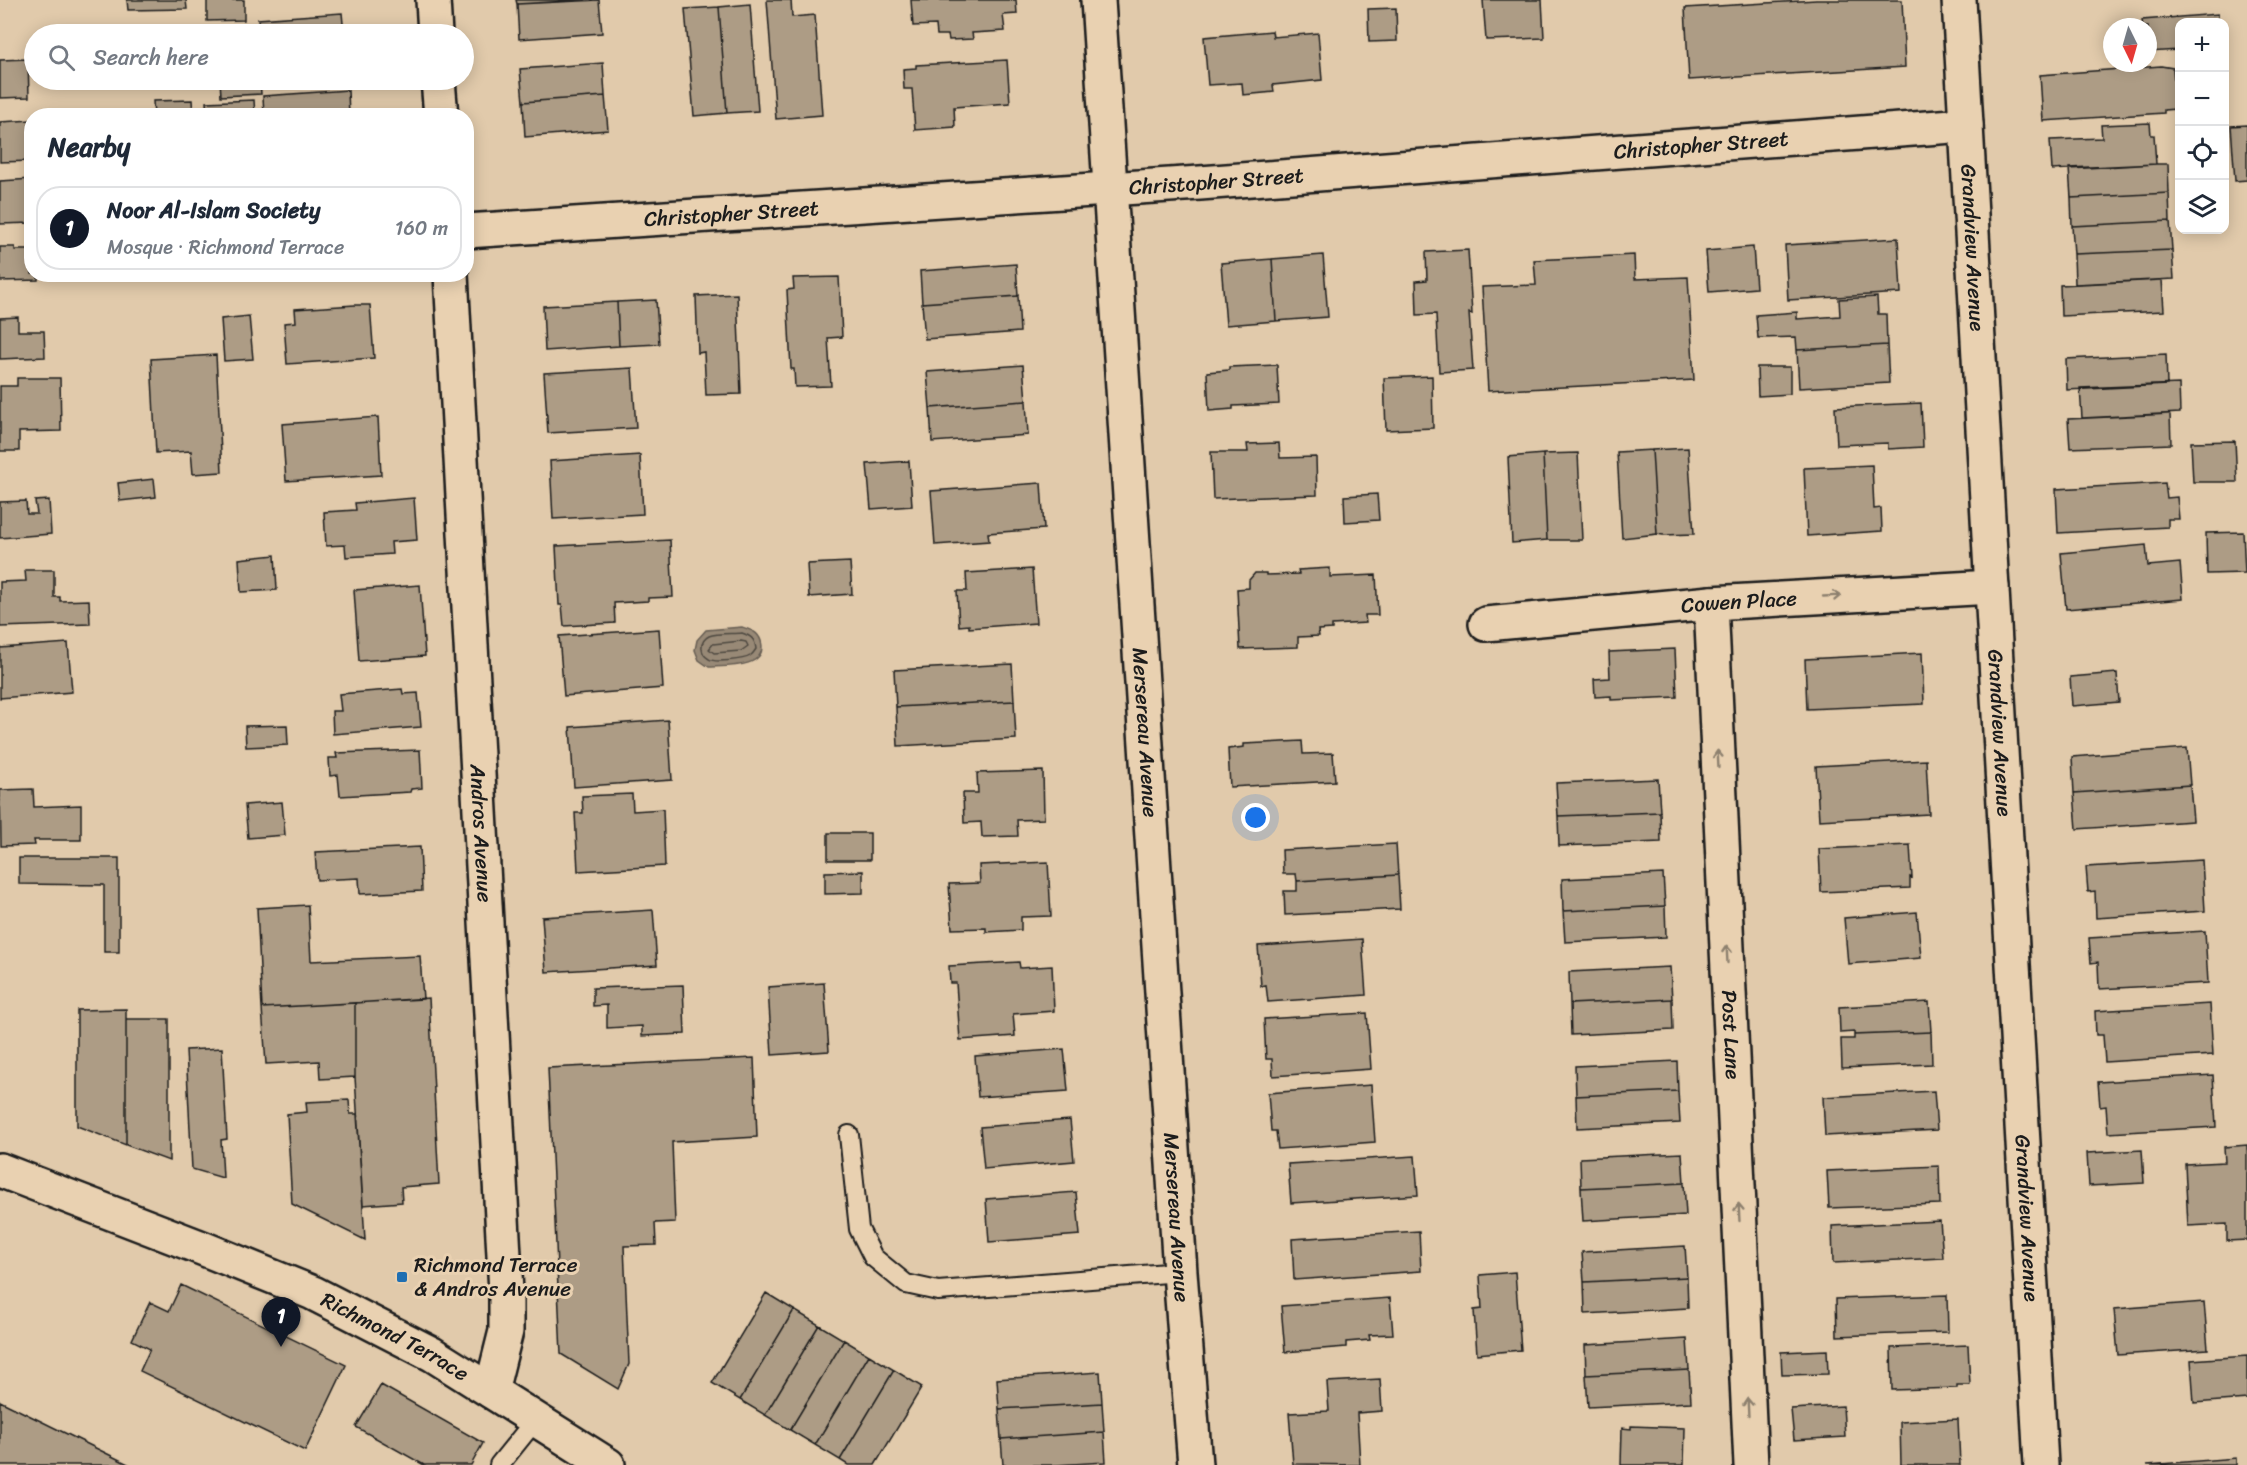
<!DOCTYPE html>
<meta charset="utf-8">
<style>
:root{--surface:#fff;--page:#f6f6f7;--text:#1f2937;--muted:#747a83;--line:#e0e1e3;--accent:#111827}
body{margin:0;font-family:Sriracha,sans-serif;background:var(--page);color:var(--text)}
.controls{position:absolute;right:18px;top:18px;display:grid;overflow:hidden;border-radius:12px;box-shadow:0 3px 15px #0003}
.controls button{width:54px;height:54px;display:grid;place-items:center;padding:0;border:0;border-bottom:2px solid var(--line);background:var(--surface);color:var(--text);font:30px sans-serif}
.compass{position:absolute;left:2103px;top:18px;width:54px;height:54px;border-radius:50%;background:var(--surface);box-shadow:0 3px 15px #0003;rotate:175deg}
.you{position:absolute;left:1256px;top:818px;width:21px;height:21px;margin:-15px;border:4px solid #fff;border-radius:50%;background:#1a73e8;box-shadow:0 0 0 9px #1a73e833}
.badge{display:grid;place-items:center;width:39px;height:39px;border-radius:50%;background:var(--accent);color:#fff;font-size:20px;font-weight:700}
.pin{position:absolute;translate:-50% -50px;filter:drop-shadow(0 2px 3px #0008)}
.pin::after{content:'';position:absolute;top:32px;width:21px;height:18px;background:inherit;clip-path:polygon(0 0,100% 0,50% 100%)}
.list{margin:0;padding:0;list-style:none}
h2{display:flex;justify-content:space-between;align-items:center;height:78px;margin:0;padding:0 24px;font-size:26px}
h2 small{font-size:20px;font-weight:400;color:var(--muted)}
.list li{display:grid;grid-template-columns:39px 1fr auto;gap:18px;align-items:center;box-sizing:border-box;height:84px;margin:0 12px 12px;padding:0 12px;border:2px solid var(--line);border-radius:24px}
.list b{display:block;font-size:22px;white-space:nowrap}
.list p{margin:0;font-size:20px;white-space:nowrap;color:var(--muted)}
.list em{font-size:20px;font-style:normal;color:var(--muted)}
.icon{flex:none;width:33px;height:33px;fill:none;stroke:currentColor;stroke-width:2;stroke-linecap:round;stroke-linejoin:round}
.map{position:relative;flex:none;width:2247px;height:1465px;overflow:hidden}
.search{position:absolute;background:var(--surface);box-shadow:0 3px 15px #0003;left:24px;top:24px;width:450px;height:66px;display:flex;align-items:center;gap:15px;box-sizing:border-box;padding:0 21px;border-radius:33px;color:var(--muted);font-size:22px}
.panel{position:absolute;background:var(--surface);box-shadow:0 3px 15px #0003;left:24px;top:108px;width:450px;height:174px;border-radius:24px}
.map>svg:first-child{display:block}
.water{fill:#988976;stroke:#665d52;stroke-width:1.5}
.lines{fill:none;stroke-linecap:round;stroke-linejoin:round}
.shore{stroke:#4e4840;stroke-width:1.5}
.building{fill:#ad9c85;stroke:#1c1c1c;stroke-width:1.5}
.service-casing{stroke:#1c1c1c;stroke-width:22}
.minor-casing{stroke:#1c1c1c;stroke-width:38}
.secondary-casing{stroke:#1c1c1c;stroke-width:38}
.service{stroke:#e9d1b1;stroke-width:18}
.minor{stroke:#e9d1b1;stroke-width:33}
.secondary{stroke:#e9d1b1;stroke-width:33}
.oneway{stroke:#8d806e}
.poi-dot{fill:#1f6fb2;stroke:#e9d1b1;stroke-width:2}
.labels{text-anchor:middle;stroke-width:6;stroke-linejoin:round;paint-order:stroke}
.street-label{font-size:21px;fill:#1c1c1c;stroke:#e9d1b1}
.poi-label{font-size:21px;fill:#1c1c1c;stroke:#e9d1b1;text-anchor:start}
</style>
<div class="map">
<svg width="2247" height="1465" viewBox="0 0 2247 1465">
<rect width="100%" height="100%" fill="#e1caab"/>
<filter id="ink" filterUnits="userSpaceOnUse"><feTurbulence type="fractalNoise" baseFrequency=".0167" numOctaves="2"/><feDisplacementMap in="SourceGraphic" scale="12" xChannelSelector="R" yChannelSelector="G"/><feConvolveMatrix kernelMatrix="1 2 1 2 8 2 1 2 1" color-interpolation-filters="sRGB"/></filter>
<g filter="url(#ink)">
<path class="water" d="M742,627c9,3 16,5 19,14 8,28 -36,25 -52,26l-10,-7 -4,-10 2,-10 9,-10z"/>
<g class="lines">
<path class="shore" d="M742,633c9,3 13,6 14,16 -2,3 -3,5 -6,7 -6,4 -36,7 -41,3 -9,-5 -10,-18 0,-23 8,-3 24,-2 33,-3z
M741,641l5,1 2,4 -7,5 -27,2 -5,-4 4,-5z"/>
</g>
<path class="building" d="M127,0h59l1,9 -59,1z
M207,0h37v20l-37,1z
M516,0h70l-69,4z
M599,0l3,33 -83,6 -2,-35z
M767,0h24l1,17 23,-2 7,100 -46,4z
M911,0h105l1,14 -14,1 2,16 -33,2 1,6 -24,1 -1,-5h-11l-1,-10 -23,1z
M1483,0h59l2,38 -58,2z
M1816,0h86l3,67 -216,13 -4,-72z
M750,4l8,107 -31,2 -8,-106z
M719,7l8,106 -33,3 -9,-107z
M1396,8l1,33 -28,1 -1,-33z
M342,13l2,21h-85l-1,-15z
M2218,14v8h-38v36l-1,-8 -31,2v-25h-5l-1,-7z
M1272,31l1,6 45,-4 4,47 -49,5 1,7 -31,3 -1,-12 -34,2 -4,-48z
M28,59l1,38 -29,1v-38z
M1007,60l3,43 -56,4 1,20 -40,3 -3,-41h-8l-1,-20 13,-1v-3z
M603,63l2,33 -82,6 -3,-33z
M2161,66l12,2 3,41 -12,1v3l-121,8 -3,-46z
M220,80h40l1,14 -40,2z
M348,90l1,26h-85l-1,-20z
M605,96l3,34 -83,7 -2,-35z
M192,100l1,16h-39l-1,-15z
M254,100l1,16h-48l-1,-14z
M32,120v41l-32,1v-40z
M2150,123l1,12h3l2,29 -104,6 -2,-30 52,-2 -1,-13z
M2247,125v55l-12,1 -4,-55z
M2156,164h12l1,29 -98,5 -2,-30z
M32,179v44l-32,1v-43z
M2169,193l1,28 -98,5 -1,-28z
M2170,221l2,29 -98,4 -2,-28z
M1898,238l3,55 -113,7 -3,-55z
M0,247h15v3h17v24h6v6l-38,1z
M1753,247l3,41 -47,4 -3,-41z
M1468,250l4,64 -3,-1 4,57 -34,2 -3,-58 -19,1 -1,-34 11,-1 -1,-28z
M2172,250l2,29 -99,5 -1,-30z
M1323,255l5,62 -52,4 -4,-62z
M1634,255l1,24 53,-2 6,103 -206,11 -6,-104 54,-2 -2,-25z
M1272,259l4,62 -50,4 -5,-62z
M1016,264l2,32 -96,7 -2,-32z
M839,277l3,60 -14,1 3,48 -36,1 -1,-18h-3l-4,-79 7,-1 -1,-11z
M2162,280l2,31 -103,5 -1,-31z
M737,294l4,100 -35,1 -2,-43 -6,1 -2,-57z
M1018,296l2,36 -95,7 -3,-36z
M1877,297l1,17h8l1,31 -90,5 -1,-13 -38,1 -2,-23 41,-3v7l43,-3 -1,-17z
M656,300l3,44 -40,2 -2,-44z
M617,302l2,44 -74,5 -2,-45z
M355,305h15l4,53 -87,6 -3,-41 12,-1 -1,-13z
M249,316l4,43 -29,2 -3,-42z
M18,317v14h26l1,26 -45,2v-41z
M1887,345l2,38 -90,5 -2,-38z
M2166,354l1,31 -100,5 -1,-31z
M216,355l6,117 -29,2 -2,-23 -35,2 -5,-94z
M1023,365l3,36 -96,7 -3,-36z
M1277,365l2,39 -46,2v3l-24,2 -2,-39 22,-2v-3z
M1757,367h33v27l-32,2z
M632,368l4,60 -88,5 -4,-60z
M1432,376l1,52 -47,2 -2,-52z
M17,378h43l1,53 -42,1v19h-19v-65h17z
M2179,384l1,29 -98,5 -2,-30z
M1026,401l2,34 -96,7 -2,-34z
M1921,403l2,44 -35,2v-6l-51,2 -2,-38z
M2170,414l1,30 -101,4 -2,-29z
M378,417l3,58 -95,6 -4,-57z
M2235,441l2,41h-44l-2,-40z
M1279,443l1,15 36,-1 1,38 -104,4 -2,-47h37l-1,-8z
M1688,448l6,86 -31,1 -6,-1 -5,-84z
M1652,450l5,84 -35,4 -5,-86z
M1578,453l4,87h-35l-4,-86z
M1543,454l4,86 -35,3 -4,-86z
M640,455l3,59 -90,5 -3,-58z
M909,461l3,45 -41,3 -4,-45z
M1872,465l2,44 7,-1 1,23 -75,5 -3,-68z
M154,479l2,18 -36,4 -2,-18z
M1041,483l3,46 -56,4 1,8 -54,4 -4,-54z
M2165,483l2,15 10,-1 2,22h-11v8l-110,6 -2,-44z
M1377,494l2,26 -34,2 -1,-26z
M414,498l3,42 -26,2 1,12 -46,3 -1,-12 -19,1 -2,-34 32,-2 -1,-7z
M49,500l2,34 -51,4v-36l26,-1 1,13h10l-2,-13z
M2243,532l2,41 -38,1 -1,-41z
M670,540l3,57 -25,1v3l-34,2 1,20 -51,3 -2,-21h-3l-3,-59z
M2146,545l2,21 32,-3 3,36 -117,10 -5,-56z
M275,555l2,35 -36,2 -2,-33z
M850,562l2,32 -43,3 -2,-33z
M1330,568v9l46,-2 2,40h-13l1,8 -34,2v4l-14,1 1,6 -21,1v10l-58,2 -3,-60 12,-1v-8l6,-7h11v2l33,-1 -1,-4z
M1032,569l4,54 -67,5v-3l-10,1 -2,-35h10l-1,-18z
M25,570h29v27h6v4l29,-1 1,24 -90,3v-45l26,-1z
M420,585l5,71 -66,5 -5,-71z
M659,629l4,59 -99,8 -5,-60z
M68,643l4,49 -72,6v-50z
M1675,649l2,48 -66,3v-4l-16,1 -1,-18 16,-1 -1,-26z
M1922,653l2,51 -117,5 -2,-50z
M1012,664l2,37 -118,6 -2,-37z
M2117,673l2,29 -47,4 -2,-29z
M402,689l1,5 15,-1 3,34 -88,7 -1,-23h9l-2,-17z
M1014,701l2,38 -118,7 -2,-39z
M668,720l4,60 -98,7 -4,-60z
M287,725l1,20 -42,2 -1,-21z
M1302,741l1,13 30,-1 2,28 -105,6 -2,-38 16,-2v-3z
M2187,748l3,37 -116,8 -2,-36z
M420,750l2,38 -11,1 -1,3 -70,4 -2,-21 -8,1 -1,-18h8l-1,-5z
M1926,760l3,54 -110,6 -3,-54z
M1043,771l1,48 -27,1 1,16 -36,1 -1,-15 -17,1 -1,-30h15l-1,-20z
M1658,779l2,33 -102,4 -2,-33z
M2190,785l3,36 -116,8 -3,-36z
M33,789l1,18 47,-2v35h-47l1,5 -34,1 -1,-56z
M632,794l1,17 30,-2 2,57 -87,5 -3,-58h8l-1,-17z
M282,802l3,33 -37,3 -3,-33z
M1660,812l1,30 -102,4 -1,-30z
M828,833h42v27h-42z
M1396,844l2,31 -101,6 -1,-7h-13l-1,-24z
M1910,845l2,33 -2,-1v11l-89,4 -2,-43z
M420,847l2,44 -62,3 -1,-16 -42,2 -2,-28z
M19,858h100v94h-15v-67l-85,-1z
M2202,860l3,51 -109,7 -1,-27 -7,1 -2,-25z
M1048,862l3,54 -30,1v13l-35,2v-4l-34,1 -3,-45 31,-1 -1,-18z
M863,871v22l-38,1v-22z
M1663,874l2,32 -102,5 -1,-32z
M1398,875l2,34 -115,6 -1,-24h13v-10z
M308,905l3,56 109,-5 3,43 -161,9 -5,-100z
M1665,906l1,31 -101,5 -2,-31z
M653,910l4,55 -111,7 -4,-55z
M1917,912l4,46 -73,6 -4,-46z
M2205,931l3,52 -109,6 -1,-27 -7,1 -2,-25z
M1362,939l4,56 -98,7 -2,-17 -5,1 -3,-40z
M1019,962l1,6 32,-2 2,45 -41,3 2,22 -55,4 -4,-57h-6l-1,-17z
M1670,967l2,32 -102,5 -1,-32z
M824,983l5,68 -57,4 -4,-68z
M683,985l2,49 -43,2v-10l-35,2v-23l-14,1v-18z
M429,998l10,186 -38,3 1,15 -39,3 -8,-128v-74z
M1672,999l1,31 -102,5 -1,-31z
M1929,1002l2,30 -77,3v-3l-14,1 -1,-26z
M355,1003v74l-35,2 -1,-18 -53,3 -4,-56z
M2210,1004l3,51 -108,7 -2,-27h-7l-1,-24z
M126,1009v136l-49,-19v-116z
M1367,1013l4,56 -98,7 -1,-17h-6l-2,-40z
M126,1019h43v142l-43,-16z
M1931,1032l1,32 -90,4 -1,-29h13v-4z
M222,1048l5,91 -6,1 2,38 -31,-9 -6,-119z
M1064,1049l4,42 -90,6 -3,-41z
M754,1058l3,79 -85,5 3,80 -20,1 1,22 -32,1 5,118 -11,25 -57,-35 -13,-286z
M1677,1061l1,30 -102,5 -1,-30z
M2213,1075l3,52 -108,6 -2,-27 -6,1 -2,-25z
M1371,1085l4,57 -97,7 -2,-18h-5l-3,-38z
M1678,1091l2,32 -103,5 -1,-32z
M1934,1091l3,39 -112,6 -2,-39z
M349,1100l1,14h7l8,126 -73,-36 -5,-90 20,-2 -1,-10z
M1070,1120l4,41 -90,8 -4,-42z
M2247,1145v95l-20,1v-17l-39,2 -3,-62 40,-2 -1,-15z
M2142,1150l2,33 -55,3 -2,-33z
M1682,1153l2,30 -103,5 -1,-30z
M1415,1156l3,39 -127,8 -3,-39z
M1939,1166l1,38 -111,4 -2,-37z
M1684,1183l2,32 -103,6 -2,-33z
M1076,1192l4,43 -91,7 -3,-43z
M1940,1221l3,37 -110,5 -1,-37z
M1419,1231l2,40 -127,9 -2,-41z
M1685,1246l2,31 -103,5 -2,-30z
M1515,1272l6,78 -44,4 -3,-44 8,-1 -2,-34z
M1687,1277l1,31 -103,6 -1,-32z
M181,1285l165,80 -41,86 -165,-80 10,-22 -18,-9 18,-38 19,9z
M766,1293l28,17 -54,90 -28,-17z
M1947,1295l1,37 -111,4 -1,-37z
M1390,1298l3,36 -24,1 1,5 -24,2v5l-61,5 -4,-46z
M2204,1302l4,47 -90,6 -4,-46z
M794,1310l25,15 -54,90 -25,-15z
M819,1325l25,15 -54,90 -25,-15z
M1687,1339l2,31 -103,5 -1,-30z
M844,1340l25,15 -54,90 -25,-15z
M1968,1345l2,40h-13v3l-65,2 -1,-42z
M1827,1350l1,24 -46,1 -1,-23z
M869,1355l25,15 -54,90 -25,-15z
M2247,1356v43l-53,4 -3,-43z
M894,1370l28,17 -47,78h-27l-8,-5z
M1689,1370l2,32 -103,5 -2,-32z
M1100,1372l2,31 -103,6 -2,-30z
M1380,1379l2,32 -25,2 3,52 -67,-1 -4,-51 40,-2 -2,-29z
M381,1385l102,58 -12,22h-47l-68,-38z
M0,1401l130,64h-130z
M1102,1403l2,29 -103,7 -2,-30z
M1843,1406l2,31 -51,3 -3,-31z
M1958,1419l2,46h-59l-1,-43z
M1631,1426l54,2 -1,37h-63l1,-37 9,1z
M1104,1432l2,30 -51,3h-52l-2,-26z
M2236,1458v7h-89z"/>
<g class="lines">
<defs>
<path id="service" d="M849,1135l10,94 14,28 33,27 32,7 242,-19
M499,1465l37,-46"/>
<g id="minor">
<path d="M433,0l2,34"/>
<path id="s1" d="M1098,0l82,1272 15,193"/>
<path id="s2" d="M1959,0l82,1465"/>
<path d="M438,80l3,36"/>
<path id="s3" d="M466,231l734,-48 766,-58"/>
<path id="s4" d="M451,274l55,1018v39l-15,60"/>
<path id="s5" d="M1711,603l40,862"/>
<path id="s6" d="M1486,624l225,-21 281,-16"/>
</g>
<g id="secondary">
<path id="s7" d="M0,1170l202,78 111,45 119,61 176,111"/>
</g>
</defs>
<use href="#service" class="service-casing"/>
<use href="#minor" class="minor-casing"/>
<use href="#secondary" class="secondary-casing"/>
<use href="#service" class="service"/>
<use href="#minor" class="minor"/>
<use href="#secondary" class="secondary"/>
</g>
<defs><path id="oneway-shaft" d="M-6 0H5M1.5-3L5.5 0L1.5 3" fill="none" stroke-width="1.6" stroke-linecap="round" stroke-linejoin="round" transform="scale(1.5)"/></defs>
<g class="oneway">
<use href="#oneway-shaft" transform="translate(1832 596) rotate(-3)"/>
<use href="#oneway-shaft" transform="translate(1718 759) rotate(-93)"/>
<use href="#oneway-shaft" transform="translate(1727 954) rotate(-93)"/>
<use href="#oneway-shaft" transform="translate(1739 1212) rotate(-93)"/>
<use href="#oneway-shaft" transform="translate(1748 1407) rotate(-93)"/>
</g>
</g>
<rect class="poi-dot" x="396" y="1271" width="12" height="12" rx="3"/>
<g class="labels">
<g class="street-label">
<text dy="7" stroke="none"><textPath href="#s3" startOffset="1238">Christopher Street</textPath></text>
<text dy="7" stroke="none"><textPath href="#s3" startOffset="752">Christopher Street</textPath></text>
<text dy="7" stroke="none"><textPath href="#s3" startOffset="266">Christopher Street</textPath></text>
<text dy="7" stroke="none"><textPath href="#s2" startOffset="248">Grandview Avenue</textPath></text>
<text dy="7" stroke="none"><textPath href="#s6" startOffset="254">Cowen Place</textPath></text>
<text dy="7" stroke="none"><textPath href="#s1" startOffset="734">Mersereau Avenue</textPath></text>
<text dy="7" stroke="none"><textPath href="#s2" startOffset="734">Grandview Avenue</textPath></text>
<text dy="7" stroke="none"><textPath href="#s4" startOffset="560">Andros Avenue</textPath></text>
<text dy="7" stroke="none"><textPath href="#s5" startOffset="432">Post Lane</textPath></text>
<text dy="7" stroke="none"><textPath href="#s1" startOffset="1220">Mersereau Avenue</textPath></text>
<text dy="7" stroke="none"><textPath href="#s2" startOffset="1220">Grandview Avenue</textPath></text>
<text dy="7" stroke="none"><textPath href="#s7" startOffset="429">Richmond Terrace</textPath></text>
</g>
<g class="poi-label">
<text x="414" y="1272">Richmond Terrace<tspan x="414" dy="24">&amp; Andros Avenue</tspan></text>
</g>
</g>
</svg>
<div class="controls">
<button>+</button>
<button>−</button>
<button><svg class="icon" aria-label="locate" viewBox="0 0 24 24"><circle cx="12" cy="12" r="6"/><path d="M12 2v4M12 18v4M2 12h4M18 12h4"/></svg></button>
<button><svg class="icon" aria-label="layers" viewBox="0 0 24 24"><path d="M12 4l9 5-9 5-9-5zM3 14l9 5 9-5"/></svg></button>
</div>
<svg class="compass" viewBox="-18 -18 36 36"><path d="M0-13l5 13h-10z" fill="#e53935"/><path d="M0 13l5-13h-10z" fill="#747a83"/></svg>
<div class="you"></div>
<div class="pin badge" style="left:281px;top:1347px">1</div>
<div class="search"><svg class="icon" aria-label="search" viewBox="0 0 24 24"><circle cx="10" cy="10" r="6"/><path d="M15 15l6 6"/></svg>Search here</div>
<section class="panel">
<h2>Nearby<small></small></h2>
<ul class="list">
<li><span class="badge">1</span><div><b>Noor Al-Islam Society</b><p>Mosque · Richmond Terrace</p></div><em>160 m</em></li>
</ul>
</section>
</div>
